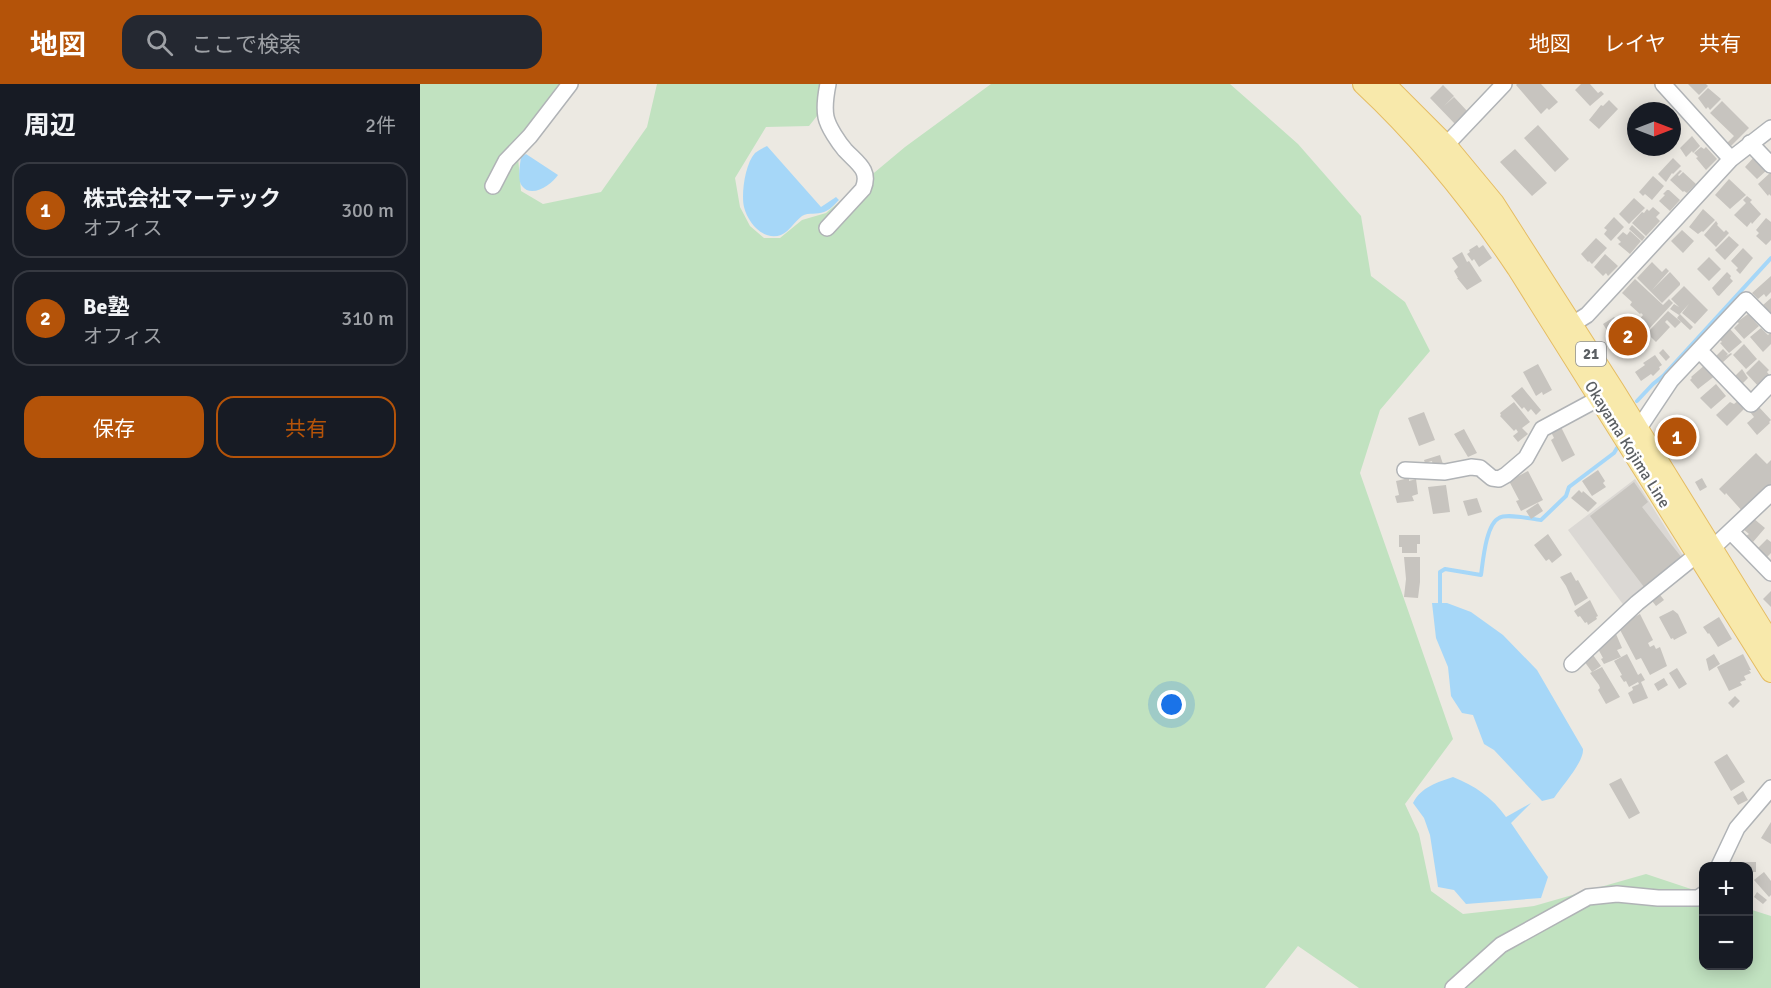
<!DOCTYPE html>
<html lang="ja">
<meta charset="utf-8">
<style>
:root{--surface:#171b24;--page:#242831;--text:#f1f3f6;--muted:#9ea1a6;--line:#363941;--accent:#b45309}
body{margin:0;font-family:Signika,"Noto Sans JP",sans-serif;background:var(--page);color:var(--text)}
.controls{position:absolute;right:18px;bottom:18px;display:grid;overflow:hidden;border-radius:12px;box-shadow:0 3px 15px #0003}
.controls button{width:54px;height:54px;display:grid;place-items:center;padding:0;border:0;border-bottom:2px solid var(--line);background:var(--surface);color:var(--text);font:30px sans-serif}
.compass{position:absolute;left:1207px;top:18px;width:54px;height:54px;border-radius:50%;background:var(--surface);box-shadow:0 3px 15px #0003;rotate:90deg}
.you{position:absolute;left:752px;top:621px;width:21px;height:21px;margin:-15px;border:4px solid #fff;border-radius:50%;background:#1a73e8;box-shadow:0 0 0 9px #1a73e833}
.badge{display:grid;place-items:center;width:39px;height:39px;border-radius:50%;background:var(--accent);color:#fff;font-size:20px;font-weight:700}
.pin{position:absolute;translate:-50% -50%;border:3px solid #fff;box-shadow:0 2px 6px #0006}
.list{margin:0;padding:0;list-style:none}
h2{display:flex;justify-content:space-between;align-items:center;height:78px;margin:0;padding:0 24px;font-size:26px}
h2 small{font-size:20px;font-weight:400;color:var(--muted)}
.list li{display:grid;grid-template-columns:39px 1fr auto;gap:18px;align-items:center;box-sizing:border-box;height:96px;margin:0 12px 12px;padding:0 12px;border:2px solid var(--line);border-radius:18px}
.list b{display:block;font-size:22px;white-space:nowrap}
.list p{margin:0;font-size:20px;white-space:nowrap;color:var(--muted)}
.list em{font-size:20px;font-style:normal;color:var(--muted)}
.actions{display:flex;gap:12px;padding:18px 24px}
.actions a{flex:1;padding:14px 0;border:2px solid var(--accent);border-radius:18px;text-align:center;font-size:21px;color:var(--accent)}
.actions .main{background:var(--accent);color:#fff}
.icon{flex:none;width:33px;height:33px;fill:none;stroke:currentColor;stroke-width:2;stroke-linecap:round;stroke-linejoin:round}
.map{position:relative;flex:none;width:1351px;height:904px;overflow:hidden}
header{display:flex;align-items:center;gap:36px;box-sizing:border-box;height:84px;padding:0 30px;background:var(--accent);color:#fff}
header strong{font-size:28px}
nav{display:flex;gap:33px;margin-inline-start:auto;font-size:21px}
.search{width:420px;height:54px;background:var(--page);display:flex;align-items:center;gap:15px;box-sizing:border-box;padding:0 21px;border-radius:18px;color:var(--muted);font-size:22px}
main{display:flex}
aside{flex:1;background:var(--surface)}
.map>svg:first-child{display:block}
.industrial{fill:#dbd8d4}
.green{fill:#c1e2c0}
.water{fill:#a6d7f8}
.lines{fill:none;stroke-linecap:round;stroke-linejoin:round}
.stream{stroke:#a6d7f8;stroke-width:4}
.building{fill:#c7c4bf}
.minor-casing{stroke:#b0b3b6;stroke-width:18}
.major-casing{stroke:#e5bc62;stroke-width:22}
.minor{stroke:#fff;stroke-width:15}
.major{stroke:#f8e9ab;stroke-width:20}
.labels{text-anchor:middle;stroke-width:5;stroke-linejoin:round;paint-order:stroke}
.shield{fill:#fff;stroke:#8c8e91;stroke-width:1.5}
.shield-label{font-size:15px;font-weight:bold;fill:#5a5e62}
.street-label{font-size:16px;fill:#5a5e62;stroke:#fff}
</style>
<header>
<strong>地図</strong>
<div class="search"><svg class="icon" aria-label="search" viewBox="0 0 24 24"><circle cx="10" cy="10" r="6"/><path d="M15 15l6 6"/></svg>ここで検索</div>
<nav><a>地図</a><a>レイヤ</a><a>共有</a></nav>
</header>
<main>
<aside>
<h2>周辺<small>2件</small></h2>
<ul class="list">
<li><span class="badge">1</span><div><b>株式会社マーテック</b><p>オフィス</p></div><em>300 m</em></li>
<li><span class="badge">2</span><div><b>Be塾</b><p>オフィス</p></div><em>310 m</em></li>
</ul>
<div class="actions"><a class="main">保存</a><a>共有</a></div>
</aside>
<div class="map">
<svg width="1351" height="904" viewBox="0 0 1351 904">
<rect width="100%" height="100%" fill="#ece9e2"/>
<path class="industrial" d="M1215,395l50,80 -60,48 -57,-77z"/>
<path class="green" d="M0,0h142l-44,73 3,34 22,13 58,-12 46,-65 10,-43h168l-4,27 -12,15 -43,1 -31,51 5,29 10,19 14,12h16l22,-18 24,-7 79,-66 86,-63h239l68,60 63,72 10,60 34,26 25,49 -50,59 -20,63 93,266 -48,65 14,30 12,57 32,23 71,-8 112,-32 57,19 1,73h44l1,-57 22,7v72h-412l-61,-42 -33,42h-845z"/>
<path class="water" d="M347,62l54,61 15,-10 3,3c-4,4 -9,10 -15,12 -7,3 -15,0 -22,4 -8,6 -12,15 -21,19 -18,6 -33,-12 -37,-28 -3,-13 1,-43 11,-54 4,-3 8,-5 12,-7z
M106,70l32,21c-6,9 -26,24 -36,11 -5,-6 -2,-21 -1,-29z
M1012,519h15l24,9 32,23 34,35 46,79c1,13 -21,37 -29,49l-12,3 -48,-51 -10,-6 -11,-29 -11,-2 -11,-17 -3,-29 -12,-29z
M1033,693c22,9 39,20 53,40l25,-14 -20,20 37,54 -7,21 -75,6 -12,-14 -16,-3 -8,-52 -6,-17 -11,-15c8,-16 25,-21 40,-26z"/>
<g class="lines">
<path class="stream" d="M1217,317l16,-17 10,-8 108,-118
M1020,522v-34l5,-3 36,6c2,-14 5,-51 18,-57 8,-5 32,1 42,2l25,-24 3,-9 45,-34 3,-5"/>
</g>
<path class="building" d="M1097,0h24l17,18 -9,8 -2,-2 -6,6 -25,-29z
M1161,0h9l8,9 3,-2 3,3 -14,12 -15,-16z
M1268,0h18l2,2 -9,9z
M1023,1l11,11 -10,10 10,-9 14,15 -13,12 -25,-26z
M1288,4l13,11 -11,11 -2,-3 -2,2 -8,-11z
M1189,16l9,9 -19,20 -10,-9 12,-15 2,1z
M1302,17l27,27 -18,18 -4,-3 7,-7 -24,-23z
M1118,41l31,34 -14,13 -31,-34z
M1272,52l8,10 -7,7 -1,-2 -6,6 -6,-9z
M1281,63l3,2 2,-2 11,12 -11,11 -10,-12 2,-1 -4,-4z
M1095,65l32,34 -15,13 -32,-34z
M1334,73l13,13 -10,9 -12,-12z
M1253,74l8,8 -8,8 -1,-1 -6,9 -8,-8z
M1260,86l2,1 -4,4 1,1 4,-4 13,12 -9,9 -3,-2 -1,1 -13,-12z
M1351,88v24l-2,-2 -1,2 -10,-12z
M1233,92l11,10 -12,14 -7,-6 -2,2 -4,-4z
M1309,95l17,16 -16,14 -15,-14z
M1247,106h2l11,10 -10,11 -11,-10 6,-6 -2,-1z
M1327,112l5,4 -2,2 11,12 -9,10 -1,-2 -4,5 -13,-12 12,-12 -3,-3z
M1214,114l11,10 -16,16 -10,-10z
M1233,123l7,6 -4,4 4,4 -14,15 -14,-13 10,-11 2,1 3,-4 2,2z
M1283,125l12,11 -12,12 -1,-1 -4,3 -9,-7z
M1194,133l10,10 -13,14 -7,-7 3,-4 -3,-2z
M1346,134l5,4v18l-5,5 -10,-9 3,-3 -3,-3z
M1296,137l2,3 -1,1 7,7 2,-2 3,3 -13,14 -12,-12z
M1212,141l13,12 -3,4 -13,-12z
M1262,146l12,11 -11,12 -12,-12z
M1210,147l11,10 -11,13 -12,-10 3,-2 -4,-4 6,-6 4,3z
M1309,152l10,9 -14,15 -10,-10 2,-2 2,1 -2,-1z
M1176,154l11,10 -15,16 -3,-3 -1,1 -7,-8z
M1057,161l2,3 4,-3 9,13 -13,9 -5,-8 -2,2 -5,-7 3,-2 -1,-2z
M1323,164l10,10 -13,16 -4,-4 2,-2 -7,-7z
M1042,168l5,10 2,-1 13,20 -15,9 -10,-12h1l-4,-7 4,-4 -6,-9z
M1185,170l13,12 -10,10 -2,-3 -3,3 -9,-9z
M1289,173l12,12 -12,12 -12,-12z
M1232,178l10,10 4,-4 3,3 -17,19 18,-18 10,11v2l-18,18 -25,-25z
M1307,188l4,4 -1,2 3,3 -14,15 -2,-1 -5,-7z
M1351,192v16l-5,5 -2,-3 -6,5 -6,-6z
M1215,195l28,26 6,-6 4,4 -27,29 -10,-9 7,-8 -2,-2 -1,1 -10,-9 2,-3 -10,-9z
M1264,202l24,24 -13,14 -13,-11 7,-9 -10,11 -9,-6 4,-5 5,3 -8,-8z
M1351,214v16l-8,-9z
M1248,227l13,11 -6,6 -8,-8 -2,2 5,5 -14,15 -9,-9z
M1260,230l13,13 -3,3 -13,-12z
M1328,230l11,12 -15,13 -10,-11 5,-5 -2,-1z
M1194,233l23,22 -6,7 -2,-2 -8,9 -18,-29z
M1309,244l13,14 -13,11 -9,-10 2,-1 -4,-4z
M1341,244l7,7 3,-3v12l-8,8 -13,-15z
M1324,260l13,15 -11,10 -13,-14z
M1243,265l7,8 -4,4 -7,-8z
M1303,265l5,5 -2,2 5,-3 1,1 -10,9 -6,-7z
M1235,271l7,10 -3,2 1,2 -7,7 -2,-2 -10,7 -6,-9 10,-7 -2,-2z
M1339,276l10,10 -2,2 4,5 -12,10 -13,-14z
M1118,280l14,26 -9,5 -1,-3 -6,4 -13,-24z
M1286,280l10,11 -18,14 -8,-9 2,-2 -1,-1z
M1322,285l6,9 -6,6 -7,-8z
M1296,300l10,12 -15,13 -11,-11z
M1102,303l19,23 -5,5 -5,-6 -3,3 -4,-5 -2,2 -11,-13z
M1319,316l7,7 -19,19 -11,-11 14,-13 4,2z
M1094,318l16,20 -8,6 6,6 -10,8 -5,-6 5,-4 -2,-3 -2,2 -14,-15 1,-1 -1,-2z
M1337,321l14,15 -2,2 1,1 -13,12 -10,-12 7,-6 -4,-5z
M1004,328l11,28 -16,6 -11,-28z
M1250,336l20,20 -10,10 -15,-16 2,-2 -5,-5z
M1140,341l15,30 -13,7 -11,-22 3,-2 -4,-8z
M1044,345l13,24 -9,4 -14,-23z
M1336,369l11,11 4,-4v25l-28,27 -17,-19 -1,2 -6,-6z
M1020,371l3,9 -10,2 -1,-5 -7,2 -1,-3z
M1178,386l7,11 -2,2 3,4 -14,9 -10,-15z
M1108,387l15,29 -22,11 -5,-10 3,-1 -10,-19z
M989,394v3l7,-2 2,15 -6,2 2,5 -17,2 -2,-7 4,-1 -3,-14z
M1282,394l5,9 -7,4 -5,-9z
M1214,398l14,20 -6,5 40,51 -38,29 -54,-71z
M1026,401l4,27 -17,2 -5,-27z
M1159,406l3,3 1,-2 14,12 -9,9 -17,-14z
M1057,414l5,14 -14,4 -5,-15z
M1118,419l5,8 -12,8 -5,-8z
M1333,434l12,10 -12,14 -7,-6 3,-2 -6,-5z
M1128,450l14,21 -10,8 -3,-4 -3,2 -12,-16z
M979,451h21v9h-3v9h-15v-6h-3z
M1347,455l4,3v11l-7,7 -9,-9z
M984,473h16v25l-2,16 -14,-1 2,-18z
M1151,488l5,9 2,-1 10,18 -13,8 -9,-20 -6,-9z
M1237,507l7,9 -8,6 -7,-9z
M1351,507v16l-8,-8z
M1170,516l8,16 -2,1 1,2 -9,6 -1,-3 -2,1 -5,-7 -2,1 -4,-6z
M1253,526l5,4 9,19 -13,7 -1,-2 -2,1 -12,-22z
M1220,530l13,26 -5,3 2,4 4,-2 2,4 4,-2 7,19 -17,9 -9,-17 -5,2 -18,-34z
M1299,533l13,22 -14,8 -9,-14 -1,1 -5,-7z
M1195,550h1l6,14 -5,2 4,7 -17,7 -3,-5 2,-1 -6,-11z
M1207,570l11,21 3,-2 4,7 -4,2 7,16 -15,6 -5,-11 5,-3 -1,-3 7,-3 -1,-2 -9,5 -3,-6 -2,1 -4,-6 2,-1 -8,-14z
M1294,570l6,10 -11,7 -3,-12z
M1323,570l8,16h-2l2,3 -7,3 2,4 -6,2 2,3 -13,6 -12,-24z
M1173,571l8,11 -9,6 -8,-11z
M1182,583l18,30 -14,7 -8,-14 2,-2 -1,-3 -9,-12z
M1257,584l10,16 -8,5 -10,-16z
M1244,594l4,7 -10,6 -4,-7z
M1315,612l5,5 -7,7 -5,-5z
M1307,670l18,28 -14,9 -17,-29z
M1201,694l19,35 -11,6 -20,-35z
M1323,707l5,9 -10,5 -5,-8z
M1351,738v22l-10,-6z
M1315,778h21v10h-5v8h-3v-14h-13z
M1344,788l7,9v14l-2,2 -15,-17z
M1337,808l10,8 -4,4 -9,-7z"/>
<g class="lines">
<defs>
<path id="minor" d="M1243,0l68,75
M1330,59l21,22
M1026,61l58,-61
M73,102l13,-25 24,-25 40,-52
M407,144l36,-39c8,-19 -6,-26 -18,-39 -6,-7 -17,-23 -19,-33 -2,-10 0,-23 2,-33
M1143,246l24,-15 144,-156 40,-31
M1279,266l52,54 20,-21
M1207,348l16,-10 28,-42 75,-80 25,25
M985,386l40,2 26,-5 9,1 12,10 7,1 7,-4 20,-17 16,-29 65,-35
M1311,448l40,41
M1152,580l65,-61 52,-42 30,-19 52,-49
M1299,782l18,-38 34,-40
M1033,904l48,-43 87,-48 29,-3 41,4h40l6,-4"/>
<path id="major" d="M943,0c59,55 109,117 154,184l254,404
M965,0l61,61 48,58 120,187 157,253"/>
</defs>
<use href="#minor" class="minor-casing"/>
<use href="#major" class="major-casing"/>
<use href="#minor" class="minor"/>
<use href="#major" class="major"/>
</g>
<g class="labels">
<rect class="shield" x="1156" y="258" width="30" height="24" rx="4.5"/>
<g class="shield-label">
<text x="1171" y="275">21</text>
</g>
<g class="street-label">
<text transform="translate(1208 360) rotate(58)" y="6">Okayama Kojima Line</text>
</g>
</g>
</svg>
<div class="controls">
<button>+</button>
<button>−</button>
</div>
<svg class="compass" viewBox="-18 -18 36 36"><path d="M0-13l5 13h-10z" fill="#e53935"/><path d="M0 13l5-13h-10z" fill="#9ea1a6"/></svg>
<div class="you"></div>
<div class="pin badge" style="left:1257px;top:353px">1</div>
<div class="pin badge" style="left:1208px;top:252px">2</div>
</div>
</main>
